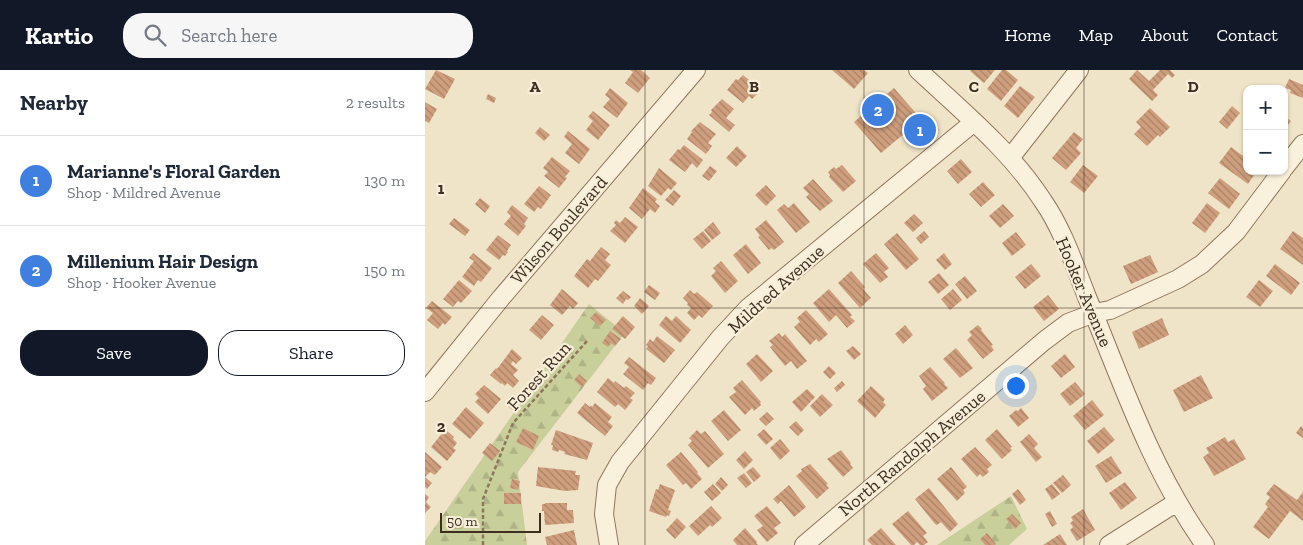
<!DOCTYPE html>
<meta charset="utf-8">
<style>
:root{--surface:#fff;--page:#f6f6f7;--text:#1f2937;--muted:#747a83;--line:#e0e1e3;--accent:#111827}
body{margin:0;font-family:"Zilla Slab",serif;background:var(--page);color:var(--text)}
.controls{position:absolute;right:15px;top:15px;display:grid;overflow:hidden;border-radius:10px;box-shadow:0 1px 4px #0004}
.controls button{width:45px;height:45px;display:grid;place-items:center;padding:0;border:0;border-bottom:1px solid var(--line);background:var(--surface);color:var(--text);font:25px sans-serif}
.scale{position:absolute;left:15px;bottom:12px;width:101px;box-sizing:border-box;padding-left:5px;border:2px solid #3d2e20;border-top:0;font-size:14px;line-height:18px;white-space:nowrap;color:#3d2e20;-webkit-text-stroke:4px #f7eed8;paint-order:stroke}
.you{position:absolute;left:590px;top:315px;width:18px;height:18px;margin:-12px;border:4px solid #fff;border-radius:50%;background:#1a73e8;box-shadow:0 0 0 8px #1a73e833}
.badge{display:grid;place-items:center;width:32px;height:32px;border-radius:50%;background:var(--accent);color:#fff;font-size:16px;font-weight:700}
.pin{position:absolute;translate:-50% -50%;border:2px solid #fff;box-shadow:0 1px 5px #0006}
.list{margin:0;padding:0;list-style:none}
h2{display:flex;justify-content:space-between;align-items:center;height:65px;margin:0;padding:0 20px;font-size:21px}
h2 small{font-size:16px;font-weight:400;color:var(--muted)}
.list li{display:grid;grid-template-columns:32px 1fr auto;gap:15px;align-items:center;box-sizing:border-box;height:90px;padding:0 20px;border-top:1px solid var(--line)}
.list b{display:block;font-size:19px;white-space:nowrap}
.list p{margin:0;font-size:16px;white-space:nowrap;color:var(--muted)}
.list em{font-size:16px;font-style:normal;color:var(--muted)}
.actions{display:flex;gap:10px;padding:15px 20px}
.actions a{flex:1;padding:11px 0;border:1px solid var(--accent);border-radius:20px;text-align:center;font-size:18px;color:var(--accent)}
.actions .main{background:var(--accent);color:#fff}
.icon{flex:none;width:28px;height:28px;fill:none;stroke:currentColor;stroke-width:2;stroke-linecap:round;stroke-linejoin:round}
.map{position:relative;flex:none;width:878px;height:475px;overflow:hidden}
header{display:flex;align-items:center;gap:30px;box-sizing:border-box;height:70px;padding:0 25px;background:var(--accent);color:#fff}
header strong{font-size:24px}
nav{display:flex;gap:28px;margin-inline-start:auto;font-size:18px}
.search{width:350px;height:45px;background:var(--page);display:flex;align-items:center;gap:12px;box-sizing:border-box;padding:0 18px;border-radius:20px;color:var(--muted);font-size:19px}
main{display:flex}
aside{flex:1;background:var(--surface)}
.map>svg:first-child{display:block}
.forest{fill:url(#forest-firs)}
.building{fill:url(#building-back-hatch)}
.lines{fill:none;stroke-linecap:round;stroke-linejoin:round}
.minor-casing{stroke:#8d765c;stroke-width:20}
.path{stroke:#8d765c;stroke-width:2.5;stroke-dasharray:4 2.5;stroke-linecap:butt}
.minor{stroke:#faf1dc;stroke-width:18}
.grid{fill:none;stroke:#3d2e20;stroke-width:1;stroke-opacity:0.55}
.labels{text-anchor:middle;stroke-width:4.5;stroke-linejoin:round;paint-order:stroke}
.street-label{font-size:18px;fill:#3d2e20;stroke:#f7eed8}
.grid-label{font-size:16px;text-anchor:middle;font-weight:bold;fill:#3d2e20;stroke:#f7eed8;stroke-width:4.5;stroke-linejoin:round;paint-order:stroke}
</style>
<header>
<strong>Kartio</strong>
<div class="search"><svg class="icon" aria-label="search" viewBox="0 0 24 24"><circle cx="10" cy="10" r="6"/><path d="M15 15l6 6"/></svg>Search here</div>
<nav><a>Home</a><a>Map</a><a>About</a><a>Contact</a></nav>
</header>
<main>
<aside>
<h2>Nearby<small>2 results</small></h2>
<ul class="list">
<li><span class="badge" style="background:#3f7fe0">1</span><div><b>Marianne's Floral Garden</b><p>Shop · Mildred Avenue</p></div><em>130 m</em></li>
<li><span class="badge" style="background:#3f7fe0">2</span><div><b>Millenium Hair Design</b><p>Shop · Hooker Avenue</p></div><em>150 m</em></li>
</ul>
<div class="actions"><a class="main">Save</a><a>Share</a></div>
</aside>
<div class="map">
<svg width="878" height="475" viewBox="0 0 878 475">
<defs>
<pattern id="forest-firs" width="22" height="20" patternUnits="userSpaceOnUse" patternTransform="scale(1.25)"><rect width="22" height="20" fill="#c9cf9b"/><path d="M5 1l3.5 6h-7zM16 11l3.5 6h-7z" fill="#aeb285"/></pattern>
<pattern id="building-back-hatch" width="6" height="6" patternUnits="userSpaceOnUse" patternTransform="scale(1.25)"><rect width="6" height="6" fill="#cf9f7d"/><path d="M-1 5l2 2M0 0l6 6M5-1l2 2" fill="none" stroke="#a98266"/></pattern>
</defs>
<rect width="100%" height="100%" fill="#f0e4c8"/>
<path class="forest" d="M164,234l36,29 -107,139 9,73h-102v-4z
M586,426l16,33 -18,16h-72z"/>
<path class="building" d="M11,0l19,9 -11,20 -19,-10z
M205,0h11l9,8 -12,15 -13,-10 8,-11z
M407,0h32l4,3 -14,16z
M546,0h24l-11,13 -14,-12z
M577,0h4l12,10 -17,21 -14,-12z
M712,0l12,11 11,-11h10l5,5 -3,3 -4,-4 -15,16 5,5 -6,6 -23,-22z
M318,5l18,15 -9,9 -3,-3 -6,7 -16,-13 9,-11 2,1z
M864,9l14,6v13l-13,-5 1,-3 -6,-2z
M595,16l15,11 -17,21 -14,-12z
M185,18l18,15 -11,15 -14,-11 7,-8 -5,-4z
M469,18l27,31 4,-4 10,11 -21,18 -9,-11 -24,20 -27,-31z
M63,24l8,4 -2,5 -8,-4z
M297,29l12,10 -8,9 9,7 -6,7 -20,-17 3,-3 -1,-2z
M0,32l12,7 -8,14 -4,-2z
M807,36l8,7 -13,16 -8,-7z
M725,38l20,19 -10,10 -2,-2 -11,11 -13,-12 7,-7 -5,-5z
M168,41l17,14 -12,15 -12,-10 7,-9 -5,-4z
M859,46l7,5 -7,9z
M275,52l16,12 -8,9 4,3 -6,8 -19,-15 5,-7 -1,-1z
M115,57l10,8 -6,6 -9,-8z
M143,61l22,18 -11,15 -14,-11 7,-9 -8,-7z
M649,62l9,7 -7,9 5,5 -15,17 -14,-12z
M259,75l19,15 -6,8 -5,-5 -7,9 -16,-12 9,-11 2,1z
M312,76l10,10 -11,11 -10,-9z
M806,77l16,12v12h10l-9,13 -29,-21z
M127,87l18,14 -5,6 2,1 -8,10 -15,-12 4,-4 -5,-4z
M536,89l11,13 -14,12 -11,-13z
M417,95l14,16 -13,11 -14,-15 1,-2 -2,-3 6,-5 2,2z
M658,95l15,11 -14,17 -14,-11z
M285,96l7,5 -8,10 -7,-5z
M234,98l18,15 -6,7 -3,-2 -7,8 -13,-10z
M795,108l20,16 -11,15 -21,-16z
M388,109l20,22 -13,10 -14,-14 3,-3 -6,-6z
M558,112l12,13 -14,12 -12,-13z
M341,115l10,11 -10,10 -11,-11z
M114,116l12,9 -10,14 -3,-2 -4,5 -10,-8z
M218,118l14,11 -2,3 5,4 -5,7 -5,-4 -8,10 -13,-11z
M249,120l7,6 -8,10 -8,-6z
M55,128l10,8 -5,7 -10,-9z
M369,133l16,19 -14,11 -19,-23 7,-6 4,4z
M782,133l13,10 -15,20 -13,-10z
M578,134l11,12 -14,12 -11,-12z
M87,135l16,13 -4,6 2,2 -8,10 -14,-12 7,-8 -4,-4z
M489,144l9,9 -10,9 -9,-9z
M200,147l13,10 -13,16 -15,-12 6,-6 -2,-2 2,-3 4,3z
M29,148l16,12 -5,6 -16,-12z
M341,150l18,22 -10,8 -3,-2 -2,2 -11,-13 2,-1 -5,-7z
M288,152l8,11 -9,7 -8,-10z
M278,161l8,10 -9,8 -9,-10z
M499,161l5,6 -8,7 -5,-6z
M868,161l10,7v27l-23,-16z
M591,162l10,13 -14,11 -10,-13z
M472,163l22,26 -13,11 -22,-26z
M73,165l13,10 -4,6 1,1 -3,4 -2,-1 -4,5 -13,-10z
M321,174l15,19 -13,11 -15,-19z
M176,177l9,7 -5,6 6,5 -13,16 -3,-2 -7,9 -14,-12 13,-17 3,2z
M48,183l19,15 -11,14 -3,-2 -4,6 -12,-9 12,-16 -5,-3z
M451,183l13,15 -5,4 4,5 -8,6 -17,-19z
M519,183l8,11 -7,6 -9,-10z
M725,185l8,17 -27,12 -8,-18z
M296,191l17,20 -13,12 -14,-17 5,-5 -3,-3z
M606,194l10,12 -16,13 -10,-12z
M850,194l25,19 -9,12 -25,-19z
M426,201l14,16 -2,2 8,9 -11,10 -22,-25z
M514,203l10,12 -11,9 -10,-12z
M540,206l12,15 -10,8 -12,-15z
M34,210l13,11 -11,12 -3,-2 -5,6 -10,-8z
M834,210l14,11 -13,16 -14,-10z
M224,215l11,8 -5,7 -11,-8z
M137,219l16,14 -5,6 -3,-3 -8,9 -12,-10z
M404,219l23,26 -2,2 5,4 -8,7 -11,-13 -7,7 -16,-19z
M528,219l9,11 -12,10 -9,-11z
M265,220l4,4 3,-2 16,14 -11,12 -3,-3 -5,5 -7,-7 4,-5 -4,-3 1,-2 -5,-5z
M198,221l8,6 -3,3 -2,-1 -3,5 -7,-6z
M623,225l11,14 -15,12 -11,-14z
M215,228l9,8 -7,8 -8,-8z
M7,231l20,16 -7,8 -2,-2 -5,6 -11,-9 6,-7 -7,-5z
M381,240l22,24 -9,8 -3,-3 -6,6 -16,-18 6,-5 -3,-4z
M171,242l10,8 -6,6 -10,-8z
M117,245l12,10 -13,15 -12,-10z
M198,246l12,11 -10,12 -13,-10z
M241,246l6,5 4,-5 15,14 -11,13 -21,-18z
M737,248l7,17 -30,14 -7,-17z
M480,255l8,10 -10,9 -8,-10z
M553,255l4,4 -1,1 12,15 -2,1 3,4 -11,9 -16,-19 5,-5 -3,-3z
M185,261l11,8 -6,7 -4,-3 -3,4 -6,-4z
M354,263l3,4 3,-3 22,27 -10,8 -6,-8 -6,5 -15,-19 3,-2 -4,-4z
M232,266l18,14 -11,13 -18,-14 2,-3 -2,-1 4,-6 3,3z
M428,276l8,8 -7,6 -8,-9z
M531,278l17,20 -13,10 -17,-19z
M87,279l10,9 -6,6 -3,-3 -2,3 7,6 -5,5 6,6 -6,7 -6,-5 -2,3 -3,-3 -1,1 -11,-9 6,-7 1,1z
M332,284l16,17 -12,11 -15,-18z
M640,284l10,13 -14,11 -10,-12z
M204,287l27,21 -5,7 -3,-2 -5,7 -20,-16 6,-7 -5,-4z
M404,296l7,7 -6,6 -7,-7z
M505,297l15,16 -1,1 4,4 -16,13 -9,-12 3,-3 -7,-10z
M154,304l8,7 -5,6 -8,-7z
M776,305l12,23 -29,14 -11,-22z
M183,308l6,5 1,-2 9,7 2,-2 9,7 -5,5 3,2 -8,10 -7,-6 -3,3 -18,-15z
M317,310l19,22 -1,1 1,2 -7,6 -2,-3 -7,7 -16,-18 7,-5 -3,-4z
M417,311l3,4 -8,7 -3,-4z
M650,312l10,12 -15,12 -10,-12z
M59,315l17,14 -13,15 -13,-12 4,-4 -4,-4z
M446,316l14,13 -2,3 3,3 -11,13 -18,-17z
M382,319l8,8 -14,15 -9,-10z
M397,324l11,11 -13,12 -10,-11z
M85,328l10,9 -5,5 -10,-8z
M667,330l12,15 -19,15 -12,-14z
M160,333l5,4 1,-2 1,2 3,-4 17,14 -4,5 5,4 -8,10 -28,-23z
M41,337l18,16 -14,16 -18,-15z
M596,338l8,10 -11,9 -9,-11 7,-6 2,1z
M299,340l17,20 -13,11 -17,-20z
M342,342l7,7 -8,7 -7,-7z
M371,351l8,9 -6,6 -9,-9z
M876,356l2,2v10l-7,-5z
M679,357l11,13 -17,14 -11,-13z
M98,358l16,8 -6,14 -17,-8z
M339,359l9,10 -7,6 -9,-10z
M572,359l15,18 -2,1 2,2 -10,9 -17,-19z
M131,360l37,13 -6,17 -23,-6 1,-2 -6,-2 -1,2 -6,-2 1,-5h-2z
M272,360l4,4 4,-3 19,23 -16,14 -20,-23 4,-4 -3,-3z
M19,361l1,2 2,-2 7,6 -1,2 4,4 -4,5 3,2 -9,11 -16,-14z
M604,364l9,10 -4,4 8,9 -6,5 -16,-20z
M800,367l3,5 6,-3 12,20 -32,17 -11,-19 6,-4 -3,-5z
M355,369l10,12 -10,9 -10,-12z
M65,373l10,8 -8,10 -10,-8z
M550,377l17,18 -5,4 2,3 -6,5 -3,-3 -3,3 -16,-18z
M416,380l10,13 -1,1 3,4 -10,9 -16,-18z
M320,381l8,9 -9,9 -8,-9z
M0,382l17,15 -7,8 -5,-3 -5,5 7,6 -5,6 -2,-2z
M256,382l17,20 -1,1 5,6 -11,10 -5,-6 -3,2 -17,-20z
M686,386l11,17 -16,10 -11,-17z
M385,394l18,20 -2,1 3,3 -12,11 -21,-23 6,-5 -1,-2z
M113,397l38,4 -1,4h5l-2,15 -13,1 -29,-5z
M328,397l8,9 -7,6 -8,-10z
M526,397l16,20 -4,3 2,3 -8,8 -20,-22z
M319,403l8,10 -6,5 -9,-10z
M638,405l8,10 -9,8 -9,-10z
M296,407l7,8 -6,6 -7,-7z
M87,409l8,2 -2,9 -8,-2z
M700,412l12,16 -16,12 -12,-17z
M235,414l15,6 -7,20 3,1 -2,5 -2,-1 -1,2 -17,-6 7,-22 2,1z
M288,414l8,9 -9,8 -8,-9z
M627,414l8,10 -8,6 -7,-11z
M849,414l23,16 6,-8v29l-13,-10 -21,28 -16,-12 15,-20 -3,-3 5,-7 -4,-3z
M364,415l17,22 -12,10 -13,-16 -3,3 -5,-5z
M504,418l29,36 -8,8 -9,-10 -4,3 -2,-1 -20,-25z
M593,419l8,11 -6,5 -8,-11z
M79,423h17v11h-17z
M0,424l4,3 -3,5 5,5 -6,6z
M120,433h22v7h6l1,13 -29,2 -1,-14h-2v-7h3z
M286,436l11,12 -10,9 -2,-2 -12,11 -9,-10z
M342,436l14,17 -7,5 4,5 -11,9 -10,-12 6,-4 -9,-10z
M658,439l12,21 -18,11 -7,-11 3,-3 -3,-4 3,-2 -2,-4z
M483,441l19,22 -4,3 5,6 -4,3h-4l-3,-3 -3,3h-3l-19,-21z
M625,441l7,13 -5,3 -7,-13z
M587,444l9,9 -6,6 -9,-10z
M252,448l9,9 -11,12 -9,-9z
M320,458l12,14 -1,1 2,2h-21l-4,-5z
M456,458l15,17h-24l-5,-5z
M149,460l3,15h-30l-2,-8z
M562,463l9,11 -1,1h-10l-5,-6z
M635,464l7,11h-24z"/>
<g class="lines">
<defs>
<path id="minor" d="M493,0c44,41 92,80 125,131 20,29 31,63 44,96 35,85 64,172 118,248
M585,88l69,-88
M859,98l19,-24
M0,322l76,-94 195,-228
M184,475l-5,-31 3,-29 13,-23 100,-124 28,-30 226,-186
M379,475l240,-204 24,-18 26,-10 16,-3 68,-31 24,-15 34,-32 46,-61
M684,475l68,-43"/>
</defs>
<use href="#minor" class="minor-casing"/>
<path class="path" d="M58,475v-46l30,-76 75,-83"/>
<use href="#minor" class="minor"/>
</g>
<path class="grid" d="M220,0v475M439,0v475M659,0v475M0,238h878"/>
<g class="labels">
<g class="street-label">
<text transform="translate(134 160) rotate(-49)" y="6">Wilson Boulevard</text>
<text transform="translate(351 219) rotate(-42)" y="6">Mildred Avenue</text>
<text transform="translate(659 222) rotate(67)" y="6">Hooker Avenue</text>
<text transform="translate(114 306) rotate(-48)" y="6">Forest Run</text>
<text transform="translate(487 383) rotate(-40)" y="6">North Randolph Avenue</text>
</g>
</g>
<g class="grid-label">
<text x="110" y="22">A</text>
<text x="329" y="22">B</text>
<text x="549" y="22">C</text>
<text x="768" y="22">D</text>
<text x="16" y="124">1</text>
<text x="16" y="362">2</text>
</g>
</svg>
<div class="controls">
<button>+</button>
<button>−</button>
</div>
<div class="scale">50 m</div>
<div class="you"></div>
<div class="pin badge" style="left:495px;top:60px;background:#3f7fe0">1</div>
<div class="pin badge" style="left:453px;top:40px;background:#3f7fe0">2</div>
</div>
</main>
